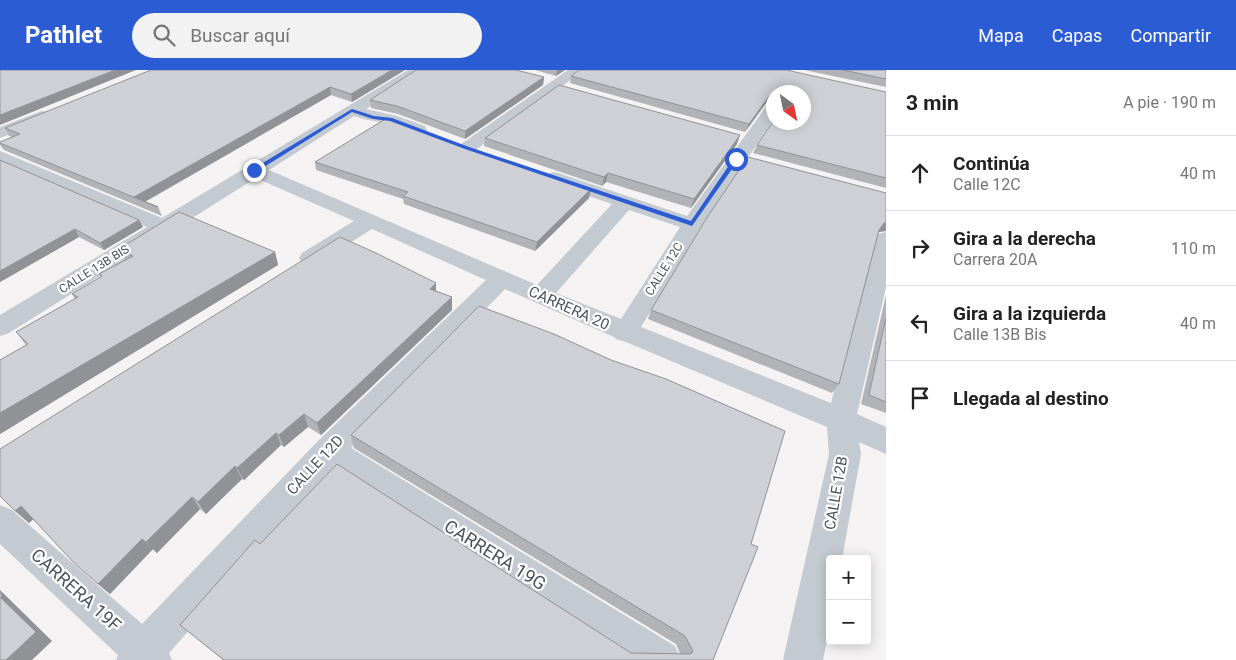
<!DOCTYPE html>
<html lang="es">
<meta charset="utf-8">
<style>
:root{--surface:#fff;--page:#f2f2f2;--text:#222;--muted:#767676;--line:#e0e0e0;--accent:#2c5cd3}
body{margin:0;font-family:Roboto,sans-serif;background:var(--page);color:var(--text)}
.controls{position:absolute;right:15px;bottom:15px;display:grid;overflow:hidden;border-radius:5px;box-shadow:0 2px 12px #0003}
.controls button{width:45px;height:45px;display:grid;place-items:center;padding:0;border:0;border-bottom:1px solid var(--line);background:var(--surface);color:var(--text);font:25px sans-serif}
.compass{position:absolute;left:766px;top:15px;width:45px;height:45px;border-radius:50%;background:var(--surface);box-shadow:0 2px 12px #0003;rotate:147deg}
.stop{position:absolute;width:15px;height:15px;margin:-11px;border:4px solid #2c5cd3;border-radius:50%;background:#fff}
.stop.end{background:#2c5cd3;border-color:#fff;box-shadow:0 1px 5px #0008}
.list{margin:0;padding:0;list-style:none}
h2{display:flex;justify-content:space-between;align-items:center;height:65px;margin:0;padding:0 20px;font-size:21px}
h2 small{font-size:16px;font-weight:400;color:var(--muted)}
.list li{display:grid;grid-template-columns:32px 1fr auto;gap:15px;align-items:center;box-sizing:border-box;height:75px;padding:0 20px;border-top:1px solid var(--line)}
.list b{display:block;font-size:19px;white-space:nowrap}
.list p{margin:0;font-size:16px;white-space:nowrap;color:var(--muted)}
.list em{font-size:16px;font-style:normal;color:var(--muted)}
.icon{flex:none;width:28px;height:28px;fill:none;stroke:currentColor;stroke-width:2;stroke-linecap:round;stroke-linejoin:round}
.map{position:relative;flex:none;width:886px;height:590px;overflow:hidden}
header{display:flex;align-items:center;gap:30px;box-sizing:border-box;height:70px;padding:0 25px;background:var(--accent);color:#fff}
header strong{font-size:24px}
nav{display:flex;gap:28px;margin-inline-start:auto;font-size:18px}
.search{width:350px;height:45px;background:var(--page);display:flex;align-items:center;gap:12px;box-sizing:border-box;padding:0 18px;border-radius:28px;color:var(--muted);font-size:19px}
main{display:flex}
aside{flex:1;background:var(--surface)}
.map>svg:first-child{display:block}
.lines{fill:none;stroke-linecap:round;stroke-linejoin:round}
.minor{fill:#c4cad1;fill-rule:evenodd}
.wall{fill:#b2b3b7}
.shaded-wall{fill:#919295}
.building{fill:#cfd0d5;stroke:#919295}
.route{fill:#2c5cd3}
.labels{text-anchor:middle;stroke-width:4.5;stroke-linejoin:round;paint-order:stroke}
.far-street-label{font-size:12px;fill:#4b525d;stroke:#fff}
.street-label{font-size:15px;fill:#4b525d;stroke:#fff}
.near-street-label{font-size:18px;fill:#4b525d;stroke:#fff}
</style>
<header>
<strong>Pathlet</strong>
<div class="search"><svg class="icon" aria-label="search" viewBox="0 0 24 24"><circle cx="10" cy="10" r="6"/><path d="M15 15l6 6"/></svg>Buscar aquí</div>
<nav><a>Mapa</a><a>Capas</a><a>Compartir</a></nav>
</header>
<main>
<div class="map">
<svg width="886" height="590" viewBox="0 0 886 590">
<rect width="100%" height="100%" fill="#f4f2f2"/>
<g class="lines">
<path class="minor" d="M408,0h17l-59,39 31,7 28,10 2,4 -2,4c-14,3 -25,-8 -39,-11 -11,-2 -21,-3 -32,-7l-85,54 268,115 75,-81 -65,-22 -3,-4 3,-4 7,-2 7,2 126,42 81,-112 6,-2v17l-71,105 -62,103 190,76 44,-164 3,-5 8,-2v55l-29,127 29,13v27l-27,-12 2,12 -19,105h-12v66l-7,35h-40l46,-206 -2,-27 -201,-85 -10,-3 -2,-2 -109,-48 -154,159 324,198 6,14h-56l-293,-191 -163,184 3,7h-56l2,-5 -118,-111v-39l12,5 130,114 176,-183 168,-161 -114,-51 -54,34 -8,2 -8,-2 -3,-5 3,-5 52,-32 -98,-43 -247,155 -9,3v-21l147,-88 -147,-64v-12l162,67zM629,140l51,17 -59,92 -65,-26z
M568,0h16l-111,82 -6,1 -6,-1 -3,-4 3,-4z
M42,41l6,2 2,3 -2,3 -48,19v-11z"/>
</g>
<path class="wall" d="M405,0l-53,32 -21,-7 -186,107 13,5 4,9 -158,-66 -4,-5v-3l12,-5 -3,-1 -4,-8z
M535,0h30l-9,6z
M804,0h82v17z
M571,6l315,16v96l-133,-35 4,-8 47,-53h-30v9l-8,2 -21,29 -175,-49z
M544,7l-1,8 -78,54 -67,-25 -27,-6 -1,-8z
M485,68l252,6 -46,64 -85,-26 -4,4 -118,-40z
M461,75l130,44 -2,9 -54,53 -131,-47 -1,-5 -87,-29 -1,-8z
M0,90l143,67 -39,23 -25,-13 -79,45z
M886,123v38l-7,1 -40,152 -7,9 -184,-74 3,-9z
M119,179l156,3 3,13 -278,169v-74l26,-15 -10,-13 59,-33 -3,-5 29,-17 -2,-3 26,-14z
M436,221l16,6v13l-131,125 -13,-8 -24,20 -3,-2 -37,35 -2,-1 -36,35 -6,-5 -43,44 -4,-4 -43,45 -12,-10 -65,-65 -4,4 -29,-27z
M886,225v118l-25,-9z
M479,236l234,354h-490l-43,-35 80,-81 371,109 49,1 -4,-10 -322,-196 -3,-13z"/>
<path class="shaded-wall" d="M115,0h21l-136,55v-10z
M392,0h13l-53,32 -1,-8z
M557,0h8l-9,6z
M544,7l-1,8 -78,54v-8z
M330,17l1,8 -187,107 -10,-5z
M774,24v7l-8,2 -21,29 4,-8 21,-29z
M740,65l-3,9 -46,64 3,-9z
M608,103l-2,9 -4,4 2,-9z
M591,119l-2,9 -54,53 2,-9z
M139,150l4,7 -39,23 -4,-7z
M884,153h2v8l-8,1z
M75,159l4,8 -79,45v-11z
M275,182l3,13 -278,169v-21z
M436,213v14l-6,-8z
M452,227v13l-131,125 -4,-12z
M304,344l4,13 -24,20 -5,-12z
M276,363l5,12 -37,35 -7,-12z
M235,396l7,13 -36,35 -8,-12z
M192,427l8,12 -43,44 -11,-11z
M21,436l14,12 -6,5 -14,-12z
M142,469l11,10 -43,45 -12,-10z
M0,520l52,51 -20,19h-26z"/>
<path class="building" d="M0,0h115l-115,45z
M151,0h241l-41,24 -21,-7 -196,110 24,10 -158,-64v-1l20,-8 -15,-6z
M416,0h100l28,7 -79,54 -68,-25 -27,-6z
M579,0h207l100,22v86l-129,-33 17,-25v2h30v-30h-30v2l-4,1 -21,29 -178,-48z
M843,0h43v9z
M559,15l181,50 -46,64 -86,-26 -4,4 -119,-39z
M387,48l74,27 130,44 -54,53 -134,-46 5,-4 -93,-30z
M748,87l138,36v30h-2l-5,7 -40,154 -188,-74 57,-94z
M0,90l139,60 -39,23 -25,-14 -75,42z
M179,142l96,40 -275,161v-53l28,-16 -12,-12 62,-35 -6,-3 30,-18 -3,-2 34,-18 -14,-7z
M340,167l36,16 60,30 -6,6 22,8 -135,126 -13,-9 -25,21 -3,-2 -39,35 -2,-2 -37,36 -6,-5 -46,45 -4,-3 -44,45 -24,-21 -53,-57 -6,5 -15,-15v-47z
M479,236l75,28 57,26 55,19 119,52 -34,113 7,3 -45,113h-489l-44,-35 75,-85 5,4 77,-80 294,189 60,1 2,-3 -8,-15 -334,-201z
M886,248v84l-17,-7z
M0,527l36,35 -30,28h-6z"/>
<path class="route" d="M352,39l22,7 18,2 77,29 222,74 43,-63 5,1 -47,67 -227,-77 -75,-28 -17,-2 -21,-7 -96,60 -5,-2z"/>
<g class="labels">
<g class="far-street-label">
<text transform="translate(94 199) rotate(-32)" y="4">CALLE 13B BIS</text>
<text transform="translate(664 199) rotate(-58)" y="4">CALLE 12C</text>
</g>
<g class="street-label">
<text transform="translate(569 238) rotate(24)" y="5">CARRERA 20</text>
<text transform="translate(315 395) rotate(-47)" y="5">CALLE 12D</text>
<text transform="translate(836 423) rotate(-80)" y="5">CALLE 12B</text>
</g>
<g class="near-street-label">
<text transform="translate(495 485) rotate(32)" y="6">CARRERA 19G</text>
<text transform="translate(76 520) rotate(42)" y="6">CARRERA 19F</text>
</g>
</g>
</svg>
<div class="controls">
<button>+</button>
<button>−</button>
</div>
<svg class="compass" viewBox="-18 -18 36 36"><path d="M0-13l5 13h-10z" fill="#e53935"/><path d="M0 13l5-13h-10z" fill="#767676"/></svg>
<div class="stop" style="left:736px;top:89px"></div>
<div class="stop end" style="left:254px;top:100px"></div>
</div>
<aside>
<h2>3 min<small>A pie · 190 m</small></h2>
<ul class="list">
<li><svg class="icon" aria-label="ahead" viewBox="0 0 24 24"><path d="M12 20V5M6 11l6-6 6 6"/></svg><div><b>Continúa</b><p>Calle 12C</p></div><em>40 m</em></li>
<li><svg class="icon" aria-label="right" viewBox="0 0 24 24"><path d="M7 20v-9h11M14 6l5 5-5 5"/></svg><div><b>Gira a la derecha</b><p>Carrera 20A</p></div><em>110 m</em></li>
<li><svg class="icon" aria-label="left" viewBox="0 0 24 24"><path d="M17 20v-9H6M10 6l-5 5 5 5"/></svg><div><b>Gira a la izquierda</b><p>Calle 13B Bis</p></div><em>40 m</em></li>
<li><svg class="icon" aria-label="arrive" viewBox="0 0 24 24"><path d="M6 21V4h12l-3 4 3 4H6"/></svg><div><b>Llegada al destino</b></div></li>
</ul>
</aside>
</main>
